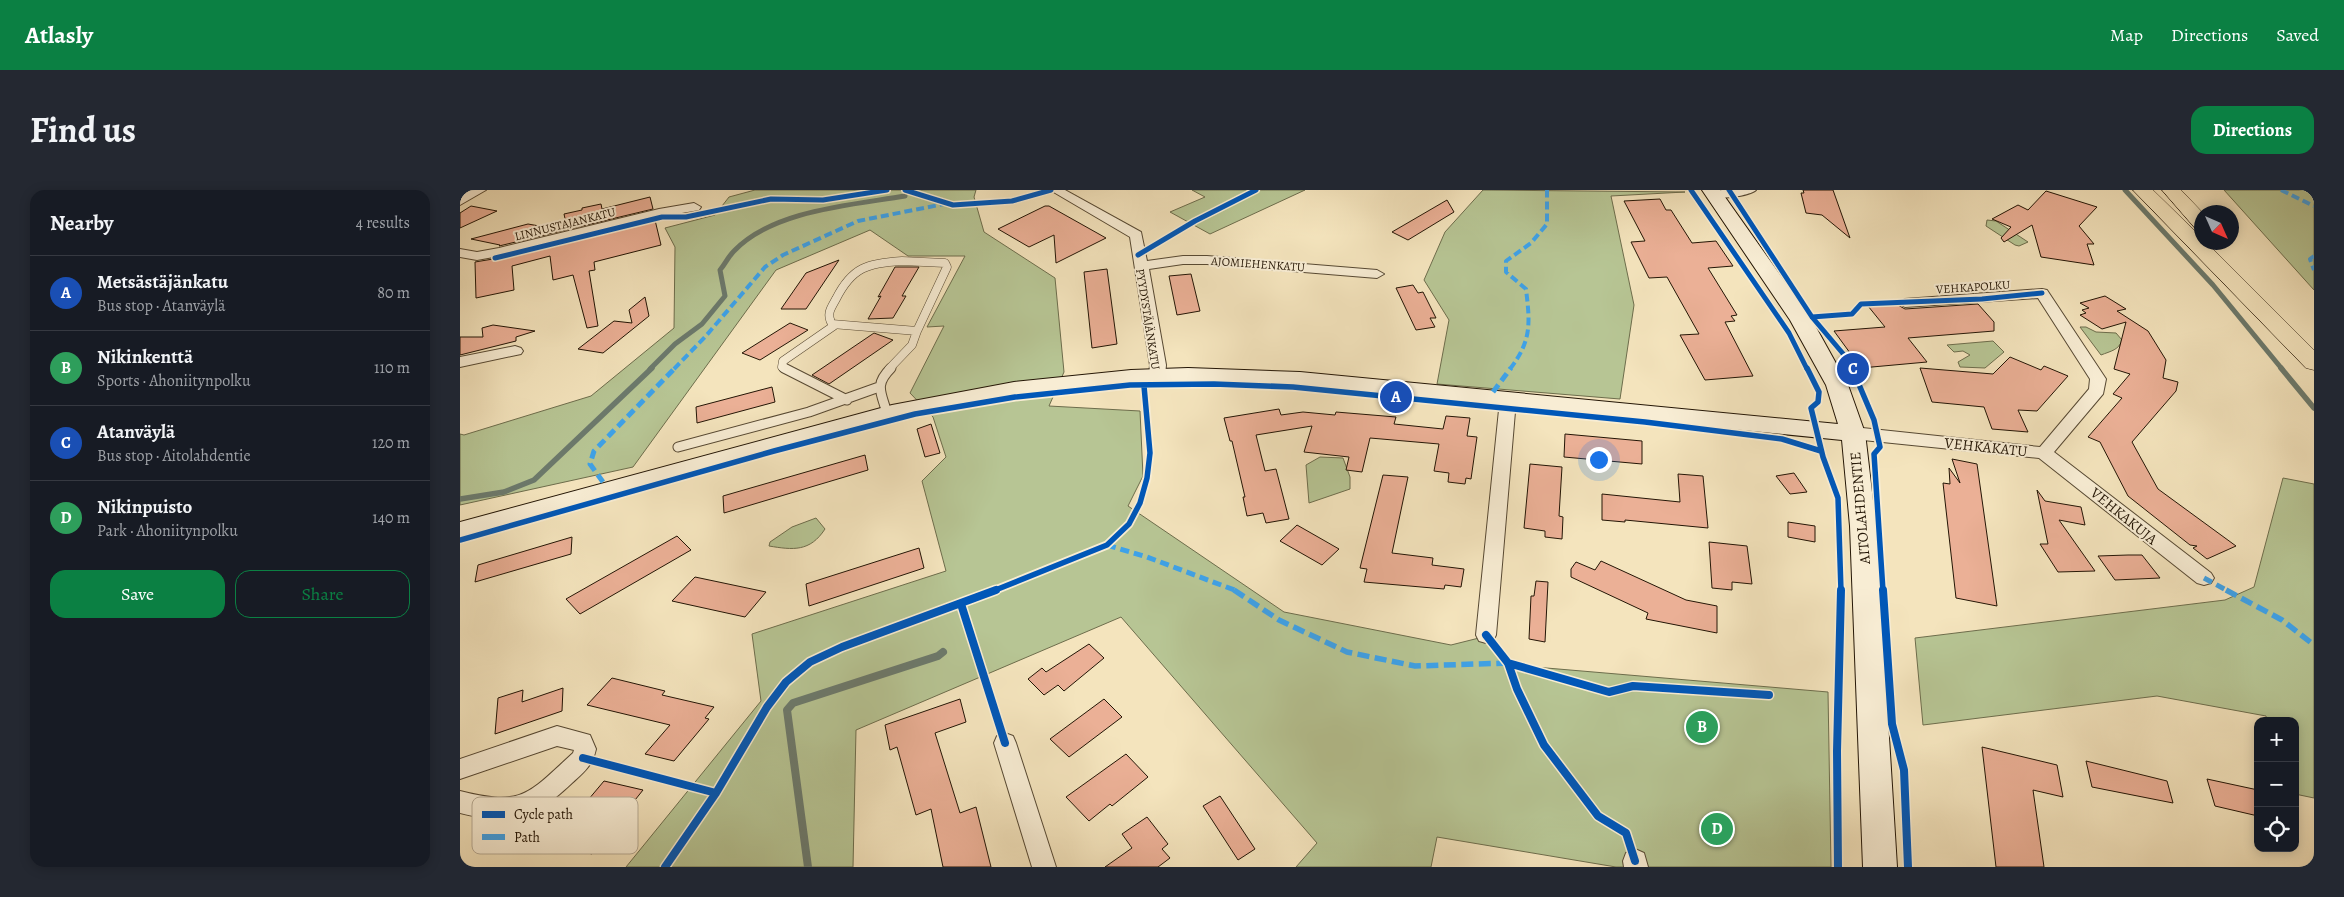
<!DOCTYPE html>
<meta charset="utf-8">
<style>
:root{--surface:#171b24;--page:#242831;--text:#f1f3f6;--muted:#9ea1a6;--line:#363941;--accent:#0b8043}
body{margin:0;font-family:Alegreya,serif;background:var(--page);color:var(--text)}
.controls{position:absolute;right:15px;bottom:15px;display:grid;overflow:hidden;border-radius:10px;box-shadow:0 2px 12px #0003}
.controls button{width:45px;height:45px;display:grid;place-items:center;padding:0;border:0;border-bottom:1px solid var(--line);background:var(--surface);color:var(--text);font:25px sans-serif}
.compass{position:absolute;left:1734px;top:15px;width:45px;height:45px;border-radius:50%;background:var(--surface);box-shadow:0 2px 12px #0003;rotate:135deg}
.you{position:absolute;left:1138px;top:269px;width:18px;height:18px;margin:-12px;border:4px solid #fff;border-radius:50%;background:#1a73e8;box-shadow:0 0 0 8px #1a73e833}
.badge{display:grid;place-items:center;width:32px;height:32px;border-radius:50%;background:var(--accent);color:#fff;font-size:16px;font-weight:700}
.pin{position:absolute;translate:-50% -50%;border:2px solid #fff;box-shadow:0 1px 5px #0006}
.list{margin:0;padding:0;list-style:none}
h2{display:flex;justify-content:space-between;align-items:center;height:65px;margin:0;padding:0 20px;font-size:21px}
h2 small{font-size:16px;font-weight:400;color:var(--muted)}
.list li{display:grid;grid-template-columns:32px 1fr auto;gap:15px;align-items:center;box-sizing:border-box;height:75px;padding:0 20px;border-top:1px solid var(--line)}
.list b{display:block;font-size:19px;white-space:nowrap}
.list p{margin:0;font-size:16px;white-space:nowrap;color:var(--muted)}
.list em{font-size:16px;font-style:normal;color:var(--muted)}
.actions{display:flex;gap:10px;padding:15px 20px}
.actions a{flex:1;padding:11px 0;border:1px solid var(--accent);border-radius:15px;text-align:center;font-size:18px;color:var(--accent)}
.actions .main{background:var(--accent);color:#fff}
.icon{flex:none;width:28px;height:28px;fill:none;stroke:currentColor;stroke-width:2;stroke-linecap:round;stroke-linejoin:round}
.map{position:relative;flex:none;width:1854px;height:677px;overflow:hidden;border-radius:15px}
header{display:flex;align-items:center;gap:30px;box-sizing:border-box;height:70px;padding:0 25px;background:var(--accent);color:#fff}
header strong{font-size:24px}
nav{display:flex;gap:28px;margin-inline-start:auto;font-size:18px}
.intro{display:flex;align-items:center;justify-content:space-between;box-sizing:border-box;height:120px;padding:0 30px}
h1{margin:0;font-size:35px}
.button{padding:12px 22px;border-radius:15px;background:var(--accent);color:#fff;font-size:18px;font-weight:700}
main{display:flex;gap:30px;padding:0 30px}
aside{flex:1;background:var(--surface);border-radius:15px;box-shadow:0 2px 12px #0003}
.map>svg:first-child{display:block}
.green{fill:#b7c594;stroke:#6d6d4c}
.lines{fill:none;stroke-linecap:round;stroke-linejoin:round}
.stream-far2{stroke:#6c7a6d;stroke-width:5}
.stream-far1{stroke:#6c7a6d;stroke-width:5.5}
.stream{stroke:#6c7a6d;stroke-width:8}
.building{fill:#ebb096;stroke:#231505}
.lane-far1-casing{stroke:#574933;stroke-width:9}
.lane-casing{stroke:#574933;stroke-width:11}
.street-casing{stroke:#574933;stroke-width:2}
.secondary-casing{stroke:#231505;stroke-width:2}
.highway-casing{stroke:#231505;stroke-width:1}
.lane-far1{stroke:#f8edd4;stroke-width:8}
.lane{stroke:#f8edd4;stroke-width:9}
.street{fill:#f8edd4;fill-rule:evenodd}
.secondary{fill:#f8edd4;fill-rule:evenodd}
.highway{fill:#f4e4bd;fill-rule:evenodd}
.quiet-far2{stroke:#3ea2e9;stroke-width:4;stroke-dasharray:8 4;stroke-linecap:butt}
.quiet-far1{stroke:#3ea2e9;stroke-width:5;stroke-dasharray:9 5;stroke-linecap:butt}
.quiet{stroke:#3ea2e9;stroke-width:5.5;stroke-dasharray:12 5.5;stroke-linecap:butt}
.cycleway-far2-casing{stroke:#f8edd4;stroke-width:8}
.cycleway-far1-casing{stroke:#f8edd4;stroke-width:9}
.cycleway-casing{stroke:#f8edd4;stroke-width:11}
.cycleway-far2{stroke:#0057b8;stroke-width:5}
.cycleway-far1{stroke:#0057b8;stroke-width:5.5}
.cycleway{stroke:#0057b8;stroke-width:8}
.labels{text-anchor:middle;stroke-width:4;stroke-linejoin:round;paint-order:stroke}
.far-street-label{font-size:12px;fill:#231505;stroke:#f8edd4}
.street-label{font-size:15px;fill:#231505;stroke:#f8edd4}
.key{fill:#f8edd4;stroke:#b8ac96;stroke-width:1}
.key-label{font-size:14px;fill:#231505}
</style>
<header>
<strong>Atlasly</strong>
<nav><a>Map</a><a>Directions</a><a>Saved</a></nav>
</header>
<div class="intro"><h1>Find us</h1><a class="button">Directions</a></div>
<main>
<aside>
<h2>Nearby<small>4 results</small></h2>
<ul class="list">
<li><span class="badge" style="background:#1a4fb4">A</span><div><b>Metsästäjänkatu</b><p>Bus stop · Atanväylä</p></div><em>80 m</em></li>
<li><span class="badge" style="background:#2e9e5b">B</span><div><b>Nikinkenttä</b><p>Sports · Ahoniitynpolku</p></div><em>110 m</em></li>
<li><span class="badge" style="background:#1a4fb4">C</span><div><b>Atanväylä</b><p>Bus stop · Aitolahdentie</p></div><em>120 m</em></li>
<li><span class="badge" style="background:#2e9e5b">D</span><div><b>Nikinpuisto</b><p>Park · Ahoniitynpolku</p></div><em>140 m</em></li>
</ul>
<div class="actions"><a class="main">Save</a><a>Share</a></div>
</aside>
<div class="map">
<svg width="1854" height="677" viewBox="0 0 1854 677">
<rect width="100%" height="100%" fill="#f4e4bd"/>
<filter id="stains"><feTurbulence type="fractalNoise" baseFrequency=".004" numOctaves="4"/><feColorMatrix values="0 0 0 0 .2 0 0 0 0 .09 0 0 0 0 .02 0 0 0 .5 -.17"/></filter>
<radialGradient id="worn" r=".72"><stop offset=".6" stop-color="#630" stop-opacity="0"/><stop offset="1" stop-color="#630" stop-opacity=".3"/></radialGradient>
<path class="green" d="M295,0h221l-2,7 10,35 71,46 9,94 -15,34 91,5 3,65 -15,30 156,106 167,33 36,-9 30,32 6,-2 305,26 3,175h-215l-179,-30 -6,30h-135l21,-24 -196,-226 -265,113 -3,137h-227l135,-166 -9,-67 194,-63 -24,-90 24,-24 -13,-40 -23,-24 34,-67 -17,1 38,-71h-57l-38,-26 -94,40 -143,197 -173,38v-71l4,1 127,-39 83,-68 1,-81 -10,-19 50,-13 14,-18z
M732,0h113l-95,44 -40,-22 35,-15z
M1023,0l202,2 -74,4 23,109 -14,94 -183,-15 12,-64 -25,-40 21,-48z
M1764,0h90v100z
M1527,30l9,1 32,21 -9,4 -4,-1 -29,-19z
M1620,137h6l10,5 20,1 6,7c-3,10 -11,11 -21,15z
M1533,151l11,11 -19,16 -25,-1 -2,-5 12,-7 -7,-4 -9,1 -7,-7z
M860,267l23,1 7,19v12l-41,14 -3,-38z
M1823,288l31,6v314l-19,-4v-73h-28l-1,-5 -109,-20 -234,29 -8,-87 310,-38 29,-13z
M356,328l9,11c-15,23 -32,21 -56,17l1,-4 22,-15z"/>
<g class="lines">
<path class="stream-far2" d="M1665,0l88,95 69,84
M190,179l25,-25 27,-20 23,-28 -5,-26c5,-6 8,-13 14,-19 39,-41 118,-46 171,-55"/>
<path class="stream-far1" d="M1821,178l33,40
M0,309l44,-7 30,-12 118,-112"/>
<path class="stream" d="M348,677l-21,-157 6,-7 145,-47 5,-4"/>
</g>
<path class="building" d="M1343,0h30l17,48 -28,-23 -16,-2 -5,-20h3z
M1586,1l51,16 -18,19 15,18h-7l7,21 -53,-8 -9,-32 -28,17 -3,-4 10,-11 -19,-8 26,-14 10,5z
M190,7l3,12 -154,37 1,-1 -29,-6 57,-15 17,3 21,-4 -2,-9 18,-4v-2l19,-4 1,5z
M1200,9l6,11h5l21,33 24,-2 17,25 -25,2 29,47 -6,1 4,5 -10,1 28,54 -48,4 -25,-45 19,-1 -32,-57 -18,1 -18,-36 14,-1 -21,-40z
M987,10l7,12 -46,28 -16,-8z
M11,16l26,5 -37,17v-15z
M585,16h4l57,32 -50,25 -2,-28 -25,12 -31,-18z
M195,30l6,25 -67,17 1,8 -6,1 9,55 -11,2 -14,-53 -20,5 -3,-24 -38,10 2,24 -38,8 -1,-36 24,-4z
M379,70l-33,49h-25l25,-36z
M435,77h24l-17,29h4l-13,22 -25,1 13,-23 -3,1z
M647,79l10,75 -25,4 -8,-76z
M731,84l9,37 -23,4 -8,-39z
M953,95l5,8 5,-1 13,26h-6l5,9 -19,3 -20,-42z
M1645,106l21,13 -9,2 31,20 18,29 -3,18 15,4 -2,9 -44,51 26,47 78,57 -29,13 -14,-11 4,-2 -7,-1 -62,-49 -28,-54 -12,-5 34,-39 -9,-4 17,-20 -16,-5 12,-47 -24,7 -22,-14 6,-2 -4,-3 7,-2 -9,-5z
M185,107l4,19 -46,37 -25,-4 36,-28 18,2 -3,-13z
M1436,114l9,5 73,-5 16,18v9l-86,7 19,24 -66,6 -27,-37 51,-4 -17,-21z
M330,133l18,7 -48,30 -18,-7z
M33,135l42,6 -19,6v4l-56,14v-18h23l-1,-9z
M414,143l19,7 -64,44 -17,-9z
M1550,167l31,13 3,-4 24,10 -31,35 -19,-1 10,22 -36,-3 -8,-22 -52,-5 -12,-34 73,6z
M312,197l3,15 -78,21 -1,-16z
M819,219l2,6 22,-3 32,3 1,-3 60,5 -2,7 49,5 3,-13 24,2 -3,18 10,1 -6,42 -5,-1 -1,6 -17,-2 1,-9 -15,-2 5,-27 -69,-6 -8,34 -16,-2 3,-13 -45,-5 8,-26 -56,9 9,36 11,-2 13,50 -23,4 -3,-10 -16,3 -4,-19h2l-13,-56h-2l-6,-23z
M471,234l9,29 -15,4 -8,-28z
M1105,244l77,7v23l-78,-7z
M405,265l3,15 -144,43 -1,-17z
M1492,269l25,5 20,142 -41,-8 -13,-115 7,1 -1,-16 11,15z
M1070,274l32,3 -3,49 4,1 -1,22 -17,-2v-6l-21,-3z
M1334,283l13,19 -17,2 -14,-18z
M1218,284l25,2 5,52 -83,-8v2l-23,-2v-26l78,8z
M923,285l25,2 -16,76 41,5 -1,7 32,4 -3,18 -16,-2 -1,4 -80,-7 3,-13 -7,-1z
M1577,300l8,11 36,6 4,18 -26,-5 36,51 -37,1 -18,-28h8z
M1328,332l27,4v16l-27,-5z
M837,335l42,24 -17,16 -42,-24z
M217,346l14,14 -111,64 -14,-15z
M112,347l-1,17 -96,28 3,-17z
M1249,352l38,4 5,38 -20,-2v8l-20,-2z
M459,358l5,20 -115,38 -3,-22z
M1668,365h14l18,23 -45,2 -17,-24z
M1141,371l85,39 31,6v27l-71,-14 2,-6 -77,-36v-8l5,-7 19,8z
M235,387l71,15 -21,25 -73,-16z
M1076,391l12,1 -3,60 -16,-3 2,-43h3z
M629,454l15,14 -40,33 -6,-6 -14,10 -16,-16 14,-11 4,4z
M152,488l53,13 -3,4 52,12 -9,11 4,1 -35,42 -29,-7 25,-29 -83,-20z
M103,498l-1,23 -67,23 3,-36 25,-8 -1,12z
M500,509l6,23 -31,11 25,80 16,-6 15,60h-48l-12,-58 -15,6 -19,-68 -7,3 -5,-25z
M644,509l18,18 -53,40 -19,-18z
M1522,557l75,18 6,32 -30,-7 11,77h-48z
M666,564l22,23 -36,29 -2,-2 -21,17 -23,-24z
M1626,571l81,20 6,22 -81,-16z
M1747,589l51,11v26l-43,-10z
M144,591l39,9 -51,64 -41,-10z
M760,606l35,53 -17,11 -35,-54z
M687,627l21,27 -6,5 8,9 -12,9h-53l27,-19 -10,-14z"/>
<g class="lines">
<defs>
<path id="lane-far1" d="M442,71l43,2 2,4 -30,64 -85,-7c-6,-10 -1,-16 4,-25 16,-32 32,-36 66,-38z
M326,179l-4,-2 1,-6 52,-36
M429,179l23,-24 5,-14"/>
<path id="lane" d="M324,178l63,32
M427,223c-6,-21 -13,-28 4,-45
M218,257l131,-35 70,-25"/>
<path id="street" d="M10,0h16l-26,15v-9z
M590,0h15l76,42 6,29 36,-5h24l170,14 7,4 -7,4 -170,-14h-24l-34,5 17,96 -1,11 -8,5 -8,-5 1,-11 -20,-128z
M1262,0h34c-6,6 -42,11 -48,5l1,-3z
M234,13l7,4 -2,3 -40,7 -160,39 -22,4 -17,-3v-8l17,3 22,-4 160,-39z
M1582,99l5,1 59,89 -3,15 -49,58 157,121 3,5 -3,5 -7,2 -7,-2 -158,-125 -186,-19 -6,-2 -3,-4 3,-4 6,-2 187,20 49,-58 1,-10 -52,-81 -133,9 -7,-4 7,-4z
M55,156l6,2 2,3 -2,3 -61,13v-10z
M1048,205l6,1 2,4 -20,235 -3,6 -7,2 -7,-2 -3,-6 24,-235 2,-4z
M97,536l33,9 6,14c-3,16 -12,23 -24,34 -39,37 -60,43 -112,30v-22c63,16 68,3 113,-38l1,-3 -17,-4 -97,33v-20z
M545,543l8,3 3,7 40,124h-24l-38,-124 3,-7z
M1175,659l9,4 4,14h-24l-1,-6 3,-8z"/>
<path id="secondary" d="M1242,0h18l92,130 36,65 17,48 11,93 21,341h-34l-13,-341 -8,-86 -542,-54 -112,-4 -57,2 -117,12 -121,23 -433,121v-18l432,-117 122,-23 117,-12 57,-2 112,4 538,52 -12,-39 -36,-65z"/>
<path id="highway" d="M1673,0h20l49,48v4h4l108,108v20l-8,-2z
M1702,0h19l21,22v18l-7,-2z"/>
</defs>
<use href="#lane-far1" class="lane-far1-casing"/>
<use href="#lane" class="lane-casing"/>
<use href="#street" class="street-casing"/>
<use href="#secondary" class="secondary-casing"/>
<use href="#highway" class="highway-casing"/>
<use href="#lane-far1" class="lane-far1"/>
<use href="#lane" class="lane"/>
<use href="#street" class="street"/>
<use href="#secondary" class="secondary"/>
<use href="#highway" class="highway"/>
<path class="quiet-far2" d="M1821,0l33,16
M1854,66l-4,3 4,11
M214,179l31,-32 60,-70 18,-12 75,-34 86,-17
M1050,179c22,-29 20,-46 16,-80l-20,-17v-11l25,-18 16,-19v-34"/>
<path class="quiet-far1" d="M1033,202l18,-24
M143,292l-13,-18 4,-13 81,-83
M647,355l40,12 90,34
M1744,388l24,13"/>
<path class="quiet" d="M774,400l45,30 68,32 68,14 93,-3
M1766,400l56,30 32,25"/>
<defs>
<path id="cycleway-far2" d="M445,0l48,15 59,-4 39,-11
M1231,0l98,143 18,36
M1269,0l83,127 33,39 8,13
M678,65l57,-34 61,-31
M35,68l167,-41h24l85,-18 52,1 64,-10
M1352,127l40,-3 9,-10 121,-5 60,-6"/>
<path id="cycleway-far1" d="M1347,178l12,24 -1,10 -7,6 12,49 15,41 3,93
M1392,178l22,52 6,27 -6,7 9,137
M0,350l314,-89 141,-37 100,-17 115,-12 84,-1 79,3 352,35 137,17 39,12
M533,401l114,-46 22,-21 11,-21 7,-25 3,-25 -6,-67"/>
<path id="cycleway" d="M1423,400l9,134 12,46 4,97
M501,414l44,139
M1026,445l22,28 9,26 27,56 54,71 28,17 9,28
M1048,473l101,29 24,-6 136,9
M123,568l133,35
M205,677l51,-74 51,-86 19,-25 24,-20 32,-15 154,-57
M1378,677l-1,-116 4,-161"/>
</defs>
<use href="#cycleway-far2" class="cycleway-far2-casing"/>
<use href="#cycleway-far1" class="cycleway-far1-casing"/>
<use href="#cycleway" class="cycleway-casing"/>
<use href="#cycleway-far2" class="cycleway-far2"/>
<use href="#cycleway-far1" class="cycleway-far1"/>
<use href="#cycleway" class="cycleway"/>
</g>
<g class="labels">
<g class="far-street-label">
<text transform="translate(105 34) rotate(-14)" y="4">LINNUSTAJANKATU</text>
<text transform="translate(798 74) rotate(4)" y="4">AJOMIEHENKATU</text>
<text transform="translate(1513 97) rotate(-4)" y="4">VEHKAPOLKU</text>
<text transform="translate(688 129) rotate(81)" y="4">PYYDYSTÄJÄNKATU</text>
</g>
<g class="street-label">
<text transform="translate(1526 257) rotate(6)" y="5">VEHKAKATU</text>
<text transform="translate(1400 318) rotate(-95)" y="5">AITOLAHDENTIE</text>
<text transform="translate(1664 326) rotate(39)" y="5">VEHKAKUJA</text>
</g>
</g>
<rect x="12" y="607" width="166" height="57" rx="8" class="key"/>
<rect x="22" y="621" width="23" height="7" fill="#0057b8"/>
<rect x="22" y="644" width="23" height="6" fill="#3ea2e9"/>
<g class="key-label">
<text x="54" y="629">Cycle path</text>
<text x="54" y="652">Path</text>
</g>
<rect width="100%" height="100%" filter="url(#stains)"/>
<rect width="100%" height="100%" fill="url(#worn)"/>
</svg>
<div class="controls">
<button>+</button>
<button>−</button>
<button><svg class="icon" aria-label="locate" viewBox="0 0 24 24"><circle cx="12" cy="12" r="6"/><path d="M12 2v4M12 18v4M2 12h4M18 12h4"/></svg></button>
</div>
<svg class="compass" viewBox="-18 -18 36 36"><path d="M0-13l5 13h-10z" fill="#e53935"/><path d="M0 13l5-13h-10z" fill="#9ea1a6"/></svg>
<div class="you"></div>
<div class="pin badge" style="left:936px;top:207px;background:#1a4fb4">A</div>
<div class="pin badge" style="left:1242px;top:537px;background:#2e9e5b">B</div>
<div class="pin badge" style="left:1393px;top:179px;background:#1a4fb4">C</div>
<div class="pin badge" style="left:1257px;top:639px;background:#2e9e5b">D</div>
</div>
</main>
